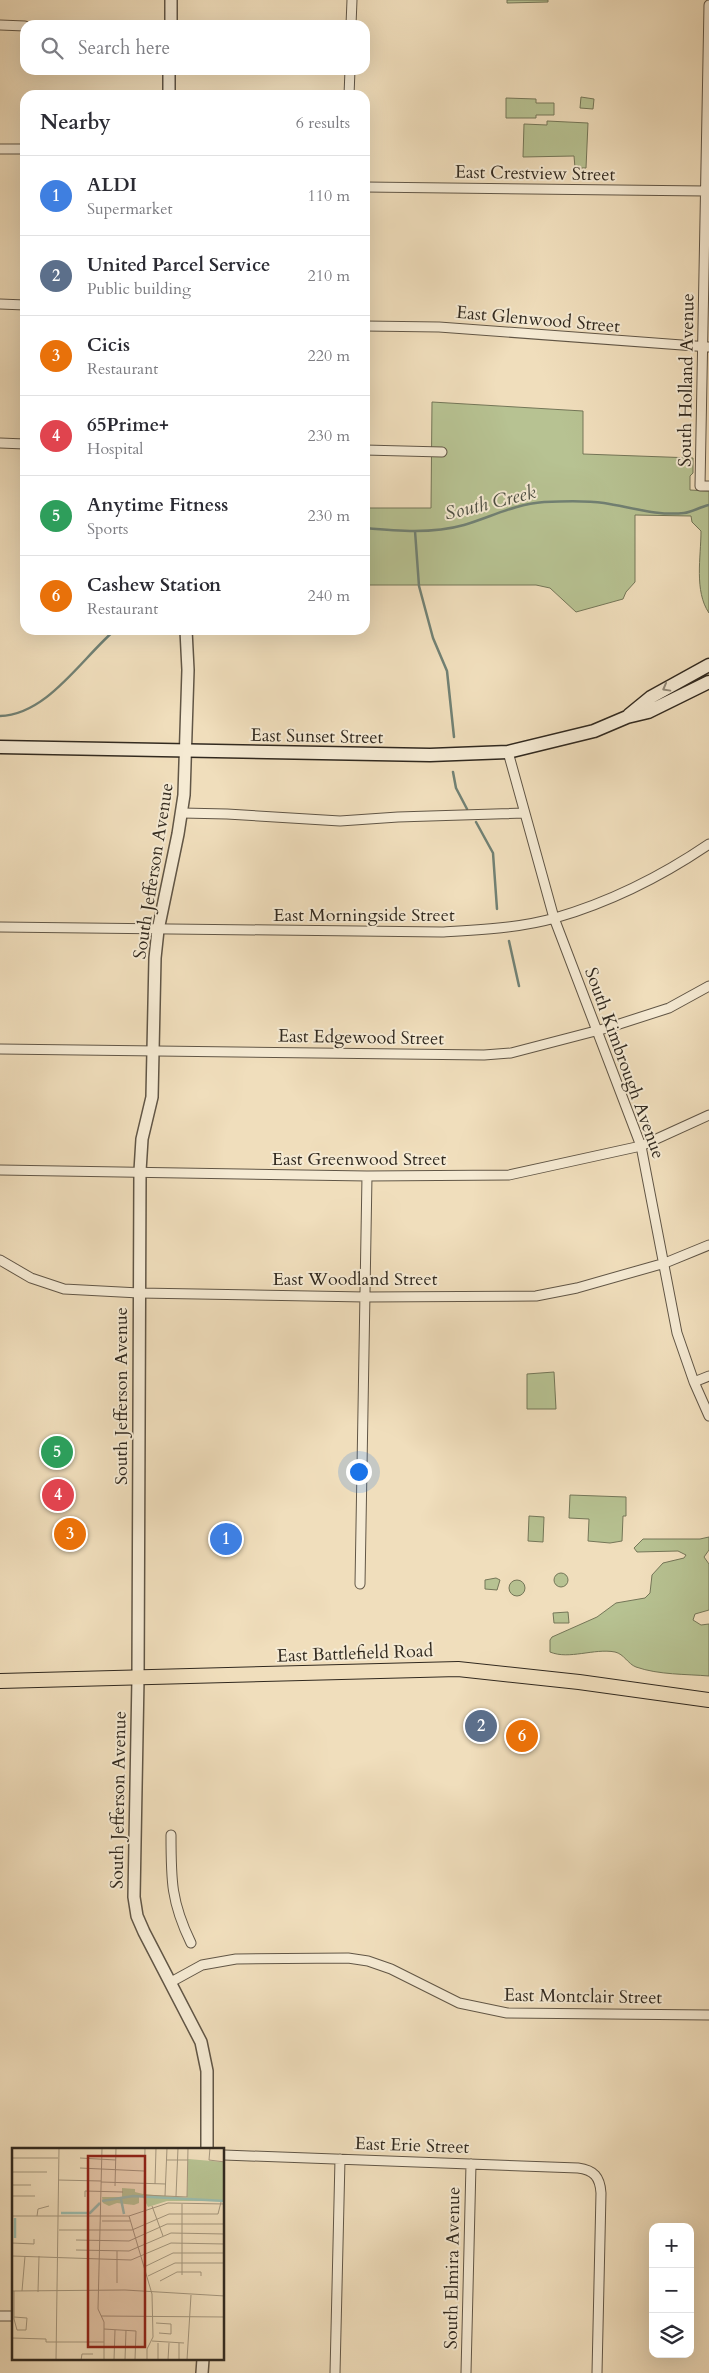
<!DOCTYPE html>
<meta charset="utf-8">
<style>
:root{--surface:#fff;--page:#f7f7f7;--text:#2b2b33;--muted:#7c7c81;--line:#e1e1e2;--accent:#7c3aed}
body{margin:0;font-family:Cardo,serif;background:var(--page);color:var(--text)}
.controls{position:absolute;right:15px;bottom:15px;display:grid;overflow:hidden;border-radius:10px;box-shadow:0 5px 20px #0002}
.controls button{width:45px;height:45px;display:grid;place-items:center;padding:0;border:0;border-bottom:1px solid var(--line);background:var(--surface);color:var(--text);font:25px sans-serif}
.you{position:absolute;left:358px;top:1471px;width:18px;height:18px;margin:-12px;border:4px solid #fff;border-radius:50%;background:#1a73e8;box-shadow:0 0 0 8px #1a73e833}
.badge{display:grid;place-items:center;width:32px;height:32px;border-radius:50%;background:var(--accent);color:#fff;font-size:16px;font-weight:700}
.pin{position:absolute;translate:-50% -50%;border:2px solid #fff;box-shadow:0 1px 5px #0006}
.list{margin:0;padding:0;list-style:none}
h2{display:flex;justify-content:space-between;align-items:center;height:65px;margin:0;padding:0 20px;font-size:21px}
h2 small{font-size:16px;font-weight:400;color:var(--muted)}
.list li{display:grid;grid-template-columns:32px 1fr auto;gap:15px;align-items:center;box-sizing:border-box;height:80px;padding:0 20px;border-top:1px solid var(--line)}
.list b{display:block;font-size:19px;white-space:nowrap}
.list p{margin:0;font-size:16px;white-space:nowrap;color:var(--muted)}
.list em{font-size:16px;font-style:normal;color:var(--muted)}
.icon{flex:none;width:28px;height:28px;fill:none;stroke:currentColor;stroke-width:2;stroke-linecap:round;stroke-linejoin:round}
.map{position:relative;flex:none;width:709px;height:2373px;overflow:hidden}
.search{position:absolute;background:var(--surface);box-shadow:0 5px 20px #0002;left:20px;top:20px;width:350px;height:55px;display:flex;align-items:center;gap:12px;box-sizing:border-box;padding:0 18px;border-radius:15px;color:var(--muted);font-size:19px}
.panel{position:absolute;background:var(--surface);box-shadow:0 5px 20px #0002;left:20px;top:90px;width:350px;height:545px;border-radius:15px}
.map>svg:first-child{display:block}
.green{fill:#b7c292;stroke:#747658}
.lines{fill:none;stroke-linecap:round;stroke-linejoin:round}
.stream{stroke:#718174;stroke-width:2.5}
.minor-casing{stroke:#615646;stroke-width:11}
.tertiary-casing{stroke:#615646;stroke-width:14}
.secondary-casing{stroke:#31291f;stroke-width:15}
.primary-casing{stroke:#31291f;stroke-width:16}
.minor{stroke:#f5ead3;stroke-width:9}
.tertiary{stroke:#f5ead3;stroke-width:11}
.secondary{stroke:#f5ead3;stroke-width:12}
.primary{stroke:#f0debc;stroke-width:14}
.oneway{stroke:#938a79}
.labels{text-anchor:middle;stroke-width:4;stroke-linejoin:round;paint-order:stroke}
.street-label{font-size:18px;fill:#31291f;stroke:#f5ead3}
.water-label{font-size:19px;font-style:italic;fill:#4c4e42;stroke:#f5ead3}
.inset-river{fill:none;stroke:#9bbcad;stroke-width:2.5}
.inset-road{fill:none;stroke:#a4967d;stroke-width:1}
.view{fill:#8f2418;fill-opacity:0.15;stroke:#8f2418;stroke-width:2.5}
.inset-edge{fill:none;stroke:#31291f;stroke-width:2.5}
</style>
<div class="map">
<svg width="709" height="2373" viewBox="0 0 709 2373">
<rect width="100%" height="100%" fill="#f0debc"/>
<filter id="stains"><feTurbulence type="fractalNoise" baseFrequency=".004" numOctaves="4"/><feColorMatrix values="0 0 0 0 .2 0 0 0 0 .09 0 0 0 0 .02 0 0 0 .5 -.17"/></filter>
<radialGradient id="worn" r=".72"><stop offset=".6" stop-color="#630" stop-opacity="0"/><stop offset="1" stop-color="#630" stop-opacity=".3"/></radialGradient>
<path class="green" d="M507,0h41v2l-41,1z
M581,97l13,2 -1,10 -13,-1z
M506,98l30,1v4h18v12h-18v3h-30z
M547,121l41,2 -2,45h-11l-1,-12 -51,1 1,-33 23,1z
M432,402l151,9v43l110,4v15l-3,3v14l19,1v122c-15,-22 -8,-56 -8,-82l-9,-9 -1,-6 -56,-1v67l-9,10 -3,7 -47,13 -26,-24 -14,-3h-171v-77h66z
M554,1372l2,37h-29v-35z
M570,1495l56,2v19h-3l-1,25 -12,2 -22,-2 1,-22 -20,-1z
M529,1516l15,1 -1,25 -15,-1z
M709,1537v13l-5,7 5,7v46l-14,4 -2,6 8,5 8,-1v52c-23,-2 -50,-1 -73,-9 -8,-3 -12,-13 -21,-15 -21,-4 -46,8 -65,0v-12l2,-3 45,-20 19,-14 29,-5 5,-5 2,-18 11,-12 21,-5 2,-3 -8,-4 -41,1 -3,-4 9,-9h57z
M554 1580a7 7 0 1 1 14 0a7 7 0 1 1-14 0Z
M496,1578l4,2 -3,10 -12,-1v-9z
M509 1588a8 8 0 1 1 16 0a8 8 0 1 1-16 0Z
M553,1613l15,-1 1,11h-15z"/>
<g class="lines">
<path class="stream" d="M365,528c32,3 67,6 99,-3 27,-8 51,-21 80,-23 20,-1 40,-2 60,1 26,4 53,13 80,10 8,-1 16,-6 25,-8
M415,531l4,55 14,52 14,33 7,66
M0,716c47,-1 82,-58 115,-86
M453,772l3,16 11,21
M476,822l17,31 4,56
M509,941l10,45"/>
<defs>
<path id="minor" d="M709,5l-9,481h9
M0,25l25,1
M351,25l1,-25
M349,95l1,-25
M0,149h25
M365,187l340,4
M0,304l25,1
M365,326l74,1 270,20
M0,443l25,1
M365,450l77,2
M508,752l46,166 87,228 36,187 17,49 15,34
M182,813l45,1 113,7 58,-4 127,-4
M0,927l442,5c36,-2 78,-4 113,-14 55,-16 107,-42 154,-74
M0,1049l484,6 27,-2 96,-25 62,-20 40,-22
M0,1170l367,6 142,-1 132,-29 68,-31
M0,1260l31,18 33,11 75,4 226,4 171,-1 41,-8 88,-25 44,-18
M694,1382l15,-6
M360,1584l7,-408
M171,1835c0,45 0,67 20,108
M171,1982l31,-17 34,-6 112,-1 20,3 23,8 68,34 48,10 202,2
M224,2155l354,13c16,2 22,9 23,25l-4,180
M0,2316h14
M335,2373l5,-214
M466,2373l5,-209"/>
<path id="tertiary" d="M171,25v-25
M169,95v-25
M186,630l2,40 -4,125 -6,39 -20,96 -3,28 -3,139 -10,42 -2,32 -2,507 -4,219 3,19 7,16 57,110 6,29v78
M202,2373l1,-14"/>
<path id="secondary" d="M629,715l22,-18 58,-32
M0,747l430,8 78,-3 86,-21 33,-14 21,-5 61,-30"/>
<path id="primary" d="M0,1681l458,-12 121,13 130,18"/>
</defs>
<use href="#minor" class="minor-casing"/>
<use href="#tertiary" class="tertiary-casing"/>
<use href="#secondary" class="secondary-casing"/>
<use href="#primary" class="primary-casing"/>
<use href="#minor" class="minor"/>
<use href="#tertiary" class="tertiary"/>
<use href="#secondary" class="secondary"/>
<use href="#primary" class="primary"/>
</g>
<defs><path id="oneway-chevron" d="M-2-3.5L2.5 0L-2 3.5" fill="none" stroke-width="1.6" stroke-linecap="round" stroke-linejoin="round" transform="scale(1.25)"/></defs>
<use class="oneway" href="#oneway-chevron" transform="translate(666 688) rotate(151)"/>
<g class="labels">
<g class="street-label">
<text transform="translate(535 173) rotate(1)" y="6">East Crestview Street</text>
<text transform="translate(538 319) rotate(5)" y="6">East Glenwood Street</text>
<text transform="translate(686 380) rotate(-89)" y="6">South Holland Avenue</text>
<text transform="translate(317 736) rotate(1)" y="6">East Sunset Street</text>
<text transform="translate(153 871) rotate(-81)" y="6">South Jefferson Avenue</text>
<text x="364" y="921">East Morningside Street</text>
<text transform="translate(361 1037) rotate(1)" y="6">East Edgewood Street</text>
<text transform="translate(625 1063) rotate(70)" y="6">South Kimbrough Avenue</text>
<text x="359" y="1165">East Greenwood Street</text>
<text x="355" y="1285">East Woodland Street</text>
<text transform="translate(121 1396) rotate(-90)" y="6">South Jefferson Avenue</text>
<text transform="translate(355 1653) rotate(-2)" y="6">East Battlefield Road</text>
<text transform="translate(118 1800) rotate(-89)" y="6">South Jefferson Avenue</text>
<text transform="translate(583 1996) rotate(1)" y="6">East Montclair Street</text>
<text transform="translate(412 2145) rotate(2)" y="6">East Erie Street</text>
<text transform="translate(452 2268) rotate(-89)" y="6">South Elmira Avenue</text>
</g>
<g class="water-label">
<text transform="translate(490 502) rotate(-14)" y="7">South Creek</text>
</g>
</g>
<g transform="translate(12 2148)">
<rect width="212" height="212" fill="#f0debc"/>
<path d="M176,11l36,3v39h-57l-19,6 -5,-10h-4v6l-5,2 -17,-2 -8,3 -6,-3 -1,-6h20v-9l13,1v3l8,2 44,4z" fill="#b7c292"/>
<path class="inset-river" d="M109,51l3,15M90,53l31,-5 92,5M49,65h29l10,-10M3,70v20"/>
<path class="inset-road" d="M90,0l-4,161 6,13v38M133,0l-1,47 43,2 1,-49M198,0l-1,12 16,2M0,10h46M68,10l36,2M155,12h21M68,20l64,3M0,24h35M46,32l43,1M89,34l65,2M143,36l1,-36M0,37h19M103,38l1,-38M0,48h23M153,48l2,-48M164,48l2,-48M73,49v-6l38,1M140,58l11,30M0,68h117l39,-13 57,1M25,68l1,-7 11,-3M117,68l23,78 1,43 -6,12v11M90,73h28M47,82h73l37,-16h49l3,-12M64,92l53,1 38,-17h58M0,95l22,1v-5M64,102l53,1 42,-18 54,1M0,108l119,4 40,-17 54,1M132,119l29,-14h52M170,127v-71M136,128l27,-13h50M148,133l17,-9h24v4M105,135v-32M0,143l113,-1 100,6M2,143v28l3,11h9l1,-12 -13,-1M10,143l3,-35M26,144l1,-36M89,168l124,1M144,175l15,1v10l-12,-1M92,181l32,2 -1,29M0,190l34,1v3h58M140,193l32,2M44,212l3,-212M69,212l1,-6h11M102,212l1,-30M113,212l1,-30M146,212v-17M156,212l1,-17M167,212v-17M175,212l4,-65"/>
<path class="view" d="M76,8h57v191h-57z"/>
<rect width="212" height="212" class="inset-edge"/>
</g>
<rect width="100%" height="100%" filter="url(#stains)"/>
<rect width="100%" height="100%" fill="url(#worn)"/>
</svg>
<div class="controls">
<button>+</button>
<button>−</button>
<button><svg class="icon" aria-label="layers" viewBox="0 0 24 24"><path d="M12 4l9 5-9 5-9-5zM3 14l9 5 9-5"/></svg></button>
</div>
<div class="you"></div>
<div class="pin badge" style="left:226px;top:1539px;background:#3f7fe0">1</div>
<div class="pin badge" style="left:481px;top:1726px;background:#5c6f8a">2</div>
<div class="pin badge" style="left:70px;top:1534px;background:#e8710a">3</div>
<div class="pin badge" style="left:58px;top:1495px;background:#e0444e">4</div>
<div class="pin badge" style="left:57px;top:1452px;background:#2e9e5b">5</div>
<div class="pin badge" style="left:522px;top:1736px;background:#e8710a">6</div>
<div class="search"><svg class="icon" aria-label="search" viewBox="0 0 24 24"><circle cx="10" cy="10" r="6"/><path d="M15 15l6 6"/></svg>Search here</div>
<section class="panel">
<h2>Nearby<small>6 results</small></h2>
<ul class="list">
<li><span class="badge" style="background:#3f7fe0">1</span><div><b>ALDI</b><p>Supermarket</p></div><em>110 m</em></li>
<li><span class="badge" style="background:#5c6f8a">2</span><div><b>United Parcel Service</b><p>Public building</p></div><em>210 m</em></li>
<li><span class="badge" style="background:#e8710a">3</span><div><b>Cicis</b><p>Restaurant</p></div><em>220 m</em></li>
<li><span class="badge" style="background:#e0444e">4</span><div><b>65Prime+</b><p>Hospital</p></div><em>230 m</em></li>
<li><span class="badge" style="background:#2e9e5b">5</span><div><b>Anytime Fitness</b><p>Sports</p></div><em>230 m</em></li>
<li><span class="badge" style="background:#e8710a">6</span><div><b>Cashew Station</b><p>Restaurant</p></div><em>240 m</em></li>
</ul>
</section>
</div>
